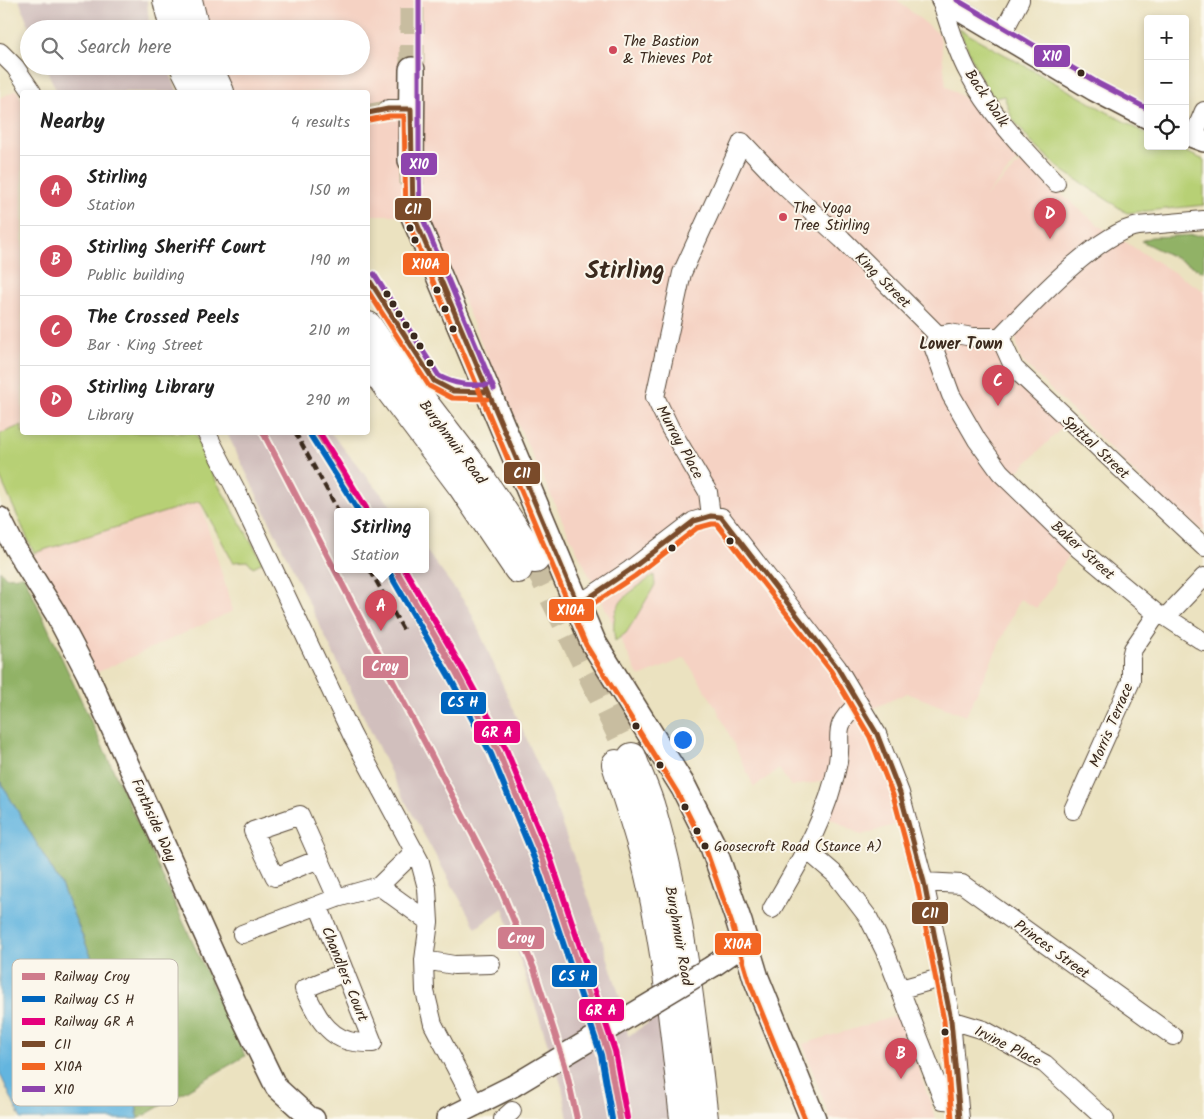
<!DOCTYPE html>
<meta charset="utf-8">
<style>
:root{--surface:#fff;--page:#f6f6f6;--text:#222;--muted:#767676;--line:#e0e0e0;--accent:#d1495b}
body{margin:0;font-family:Kalam,sans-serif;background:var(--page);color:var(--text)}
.controls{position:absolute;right:15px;top:15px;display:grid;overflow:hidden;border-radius:5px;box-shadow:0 2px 8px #0003}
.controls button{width:45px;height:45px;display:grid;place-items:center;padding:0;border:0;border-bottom:1px solid var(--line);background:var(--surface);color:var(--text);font:25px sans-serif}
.you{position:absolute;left:682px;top:739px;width:18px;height:18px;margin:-12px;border:4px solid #fff;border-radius:50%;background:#1a73e8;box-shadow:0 0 0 8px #1a73e833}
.badge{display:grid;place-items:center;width:32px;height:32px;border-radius:50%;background:var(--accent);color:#fff;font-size:16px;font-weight:700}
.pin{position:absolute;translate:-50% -41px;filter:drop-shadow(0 1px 2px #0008)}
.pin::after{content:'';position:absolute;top:26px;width:18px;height:15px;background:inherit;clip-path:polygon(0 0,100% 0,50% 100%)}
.popup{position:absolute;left:334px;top:508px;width:95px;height:65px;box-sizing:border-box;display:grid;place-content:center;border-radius:5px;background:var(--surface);filter:drop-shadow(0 1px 4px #0005);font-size:16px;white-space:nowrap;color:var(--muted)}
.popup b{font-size:19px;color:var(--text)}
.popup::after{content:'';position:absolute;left:50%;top:100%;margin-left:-10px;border:10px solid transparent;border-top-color:var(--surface)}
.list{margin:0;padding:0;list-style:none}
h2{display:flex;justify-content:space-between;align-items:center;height:65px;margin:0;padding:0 20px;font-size:21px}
h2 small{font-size:16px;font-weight:400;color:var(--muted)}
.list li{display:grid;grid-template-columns:32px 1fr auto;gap:15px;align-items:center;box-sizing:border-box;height:70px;padding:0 20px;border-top:1px solid var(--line)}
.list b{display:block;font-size:19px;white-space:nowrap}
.list p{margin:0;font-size:16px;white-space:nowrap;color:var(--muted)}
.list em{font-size:16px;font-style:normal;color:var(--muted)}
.icon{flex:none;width:28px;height:28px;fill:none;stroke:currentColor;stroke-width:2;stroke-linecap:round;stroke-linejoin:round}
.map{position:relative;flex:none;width:1204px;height:1119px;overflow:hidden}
.search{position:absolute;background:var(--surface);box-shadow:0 2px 8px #0003;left:20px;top:20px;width:350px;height:55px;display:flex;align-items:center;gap:12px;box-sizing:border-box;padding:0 18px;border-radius:28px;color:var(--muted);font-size:19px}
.panel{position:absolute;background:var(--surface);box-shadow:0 2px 8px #0003;left:20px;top:90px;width:350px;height:345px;border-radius:5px}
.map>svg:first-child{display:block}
.built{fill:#f5d2c3}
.industrial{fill:#d1bfbd}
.green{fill:#b7d075;stroke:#797d4a}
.forest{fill:#91b266;stroke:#666e42}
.water{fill:#64b5df;stroke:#50707e}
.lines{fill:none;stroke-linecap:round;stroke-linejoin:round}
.minor-tunnel{stroke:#c8bda0;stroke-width:18;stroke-dasharray:18 9;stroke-linecap:butt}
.secondary-tunnel{stroke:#c8bda0;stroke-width:25;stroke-dasharray:25 12;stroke-linecap:butt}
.primary-tunnel{stroke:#c8bda0;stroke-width:28;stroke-dasharray:28 14;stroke-linecap:butt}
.minor-casing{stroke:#554636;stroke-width:20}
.tertiary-casing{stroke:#554636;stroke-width:24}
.secondary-casing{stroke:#554636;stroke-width:28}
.primary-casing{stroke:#554636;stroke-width:30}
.minor{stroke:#fff;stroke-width:18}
.tertiary{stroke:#fff;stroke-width:21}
.secondary{stroke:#fff;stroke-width:25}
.primary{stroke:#fff;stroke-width:28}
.rail{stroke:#3b2a1e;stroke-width:4;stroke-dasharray:8 4;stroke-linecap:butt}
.tertiary-bridge-casing{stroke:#554636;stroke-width:24;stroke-linecap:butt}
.tertiary-bridge{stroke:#fff;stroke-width:21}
.bus-1-casing{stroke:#fbf7ec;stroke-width:9}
.bus-2-casing{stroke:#fbf7ec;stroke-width:9}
.bus-3-casing{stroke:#fbf7ec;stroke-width:9}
.bus-1{stroke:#7a4b2a;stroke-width:5}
.bus-2{stroke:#f26522;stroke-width:5}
.bus-3{stroke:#8e44ad;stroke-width:5}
.rail-1-casing{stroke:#fbf7ec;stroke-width:10}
.rail-2-casing{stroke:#fbf7ec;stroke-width:10}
.rail-3-casing{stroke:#fbf7ec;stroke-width:10}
.rail-1{stroke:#cf7c8c;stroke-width:6}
.rail-2{stroke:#0065bd;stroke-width:6}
.rail-3{stroke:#e5007d;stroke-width:6}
.poi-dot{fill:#d1495b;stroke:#fbf7ec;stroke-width:2}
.bus-dot{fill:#3b2a1e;stroke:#fbf7ec;stroke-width:2}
.labels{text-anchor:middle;stroke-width:4;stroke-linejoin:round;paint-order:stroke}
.bus-label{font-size:14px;fill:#3b2a1e;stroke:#fbf7ec;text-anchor:start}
.poi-label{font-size:15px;fill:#3b2a1e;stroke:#fbf7ec;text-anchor:start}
.street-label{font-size:15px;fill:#3b2a1e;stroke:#fbf7ec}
.neighbourhood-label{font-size:16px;font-weight:bold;fill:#3b2a1e;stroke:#fbf7ec}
.town-label{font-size:25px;font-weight:bold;fill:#3b2a1e;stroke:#fbf7ec}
.key{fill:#fbf7ec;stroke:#c1baae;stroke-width:1}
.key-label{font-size:14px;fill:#3b2a1e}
.line-badge{stroke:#fbf7ec;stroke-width:2}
.badge-label{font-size:14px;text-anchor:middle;font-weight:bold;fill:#fff}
</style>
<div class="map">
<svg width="1204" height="1119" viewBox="0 0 1204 1119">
<rect width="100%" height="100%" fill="#fbf7ec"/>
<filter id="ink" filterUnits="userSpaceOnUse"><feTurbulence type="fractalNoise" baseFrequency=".02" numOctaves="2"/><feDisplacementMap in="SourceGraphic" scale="10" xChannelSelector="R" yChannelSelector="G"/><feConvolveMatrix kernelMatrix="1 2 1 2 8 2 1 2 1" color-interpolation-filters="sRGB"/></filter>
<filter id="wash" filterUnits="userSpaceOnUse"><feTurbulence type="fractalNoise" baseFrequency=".0096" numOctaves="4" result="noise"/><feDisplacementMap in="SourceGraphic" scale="20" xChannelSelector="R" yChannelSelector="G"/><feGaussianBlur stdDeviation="1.12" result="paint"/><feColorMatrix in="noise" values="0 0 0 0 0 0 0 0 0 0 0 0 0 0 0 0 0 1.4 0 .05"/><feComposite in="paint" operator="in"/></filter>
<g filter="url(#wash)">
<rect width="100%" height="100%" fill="#ebe2c0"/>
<path class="built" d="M193,0h704l43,35 6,51 40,27 37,41 -41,46 39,-39 80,66 103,64v241l-50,-40 -134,-133 -8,-40 -21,29 73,78 -53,52 67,64 -23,34 -1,3 2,2 -20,27 -16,-9 -54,117 -59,-23 -37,17 44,109 -53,16 -43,-24 11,-30 -38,5 -12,-17 -25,18 -37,-78 -32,-51 -46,19 -74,-151 -72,-156 -66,-155h-59v-123h-136l-13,-26h142v-37h-159z
M17,90l5,11v324l-22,9v-336z
M200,501l33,110 -137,62 -65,-112 3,-8z
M900,1015l36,104h-106l-27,-75z"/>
<path class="industrial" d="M19,0h128l2,22 3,7h-122z
M45,66h122l11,26h-121z
M227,433h104l65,79h-59v58h88v-21l44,59 81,184 41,113 33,105 4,26 34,-22 8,105h-102l-6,-32 -59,-179 -27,20 -76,-136z"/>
<path class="green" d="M959,29l189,106v11h24l32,14v45l-77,8 -65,-43 -31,-28 -19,-24 -8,-22 -10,2 -14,-21z
M22,425v7l173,1 13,26 4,15 51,88 -10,5 -5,-6 -15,1 -33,-61 -166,52 -34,-76v-43z
M654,575l1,10 -20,34 -9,14 -11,8c-6,-40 10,-44 39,-66z"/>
<path class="forest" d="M1204,235v37l-63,-31 10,-4z
M0,570l5,7 19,-1 221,480 -107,63 -10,-75 -67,-159 -61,-104z"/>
<path class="water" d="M0,781l61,104 67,159 10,75h-117l-21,-45z"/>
</g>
<g filter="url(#ink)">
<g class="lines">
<path class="minor-tunnel" d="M368,113l20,-4"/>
<path class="secondary-tunnel" d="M412,70v-70
M411,160l2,54"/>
<path class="primary-tunnel" d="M535,559l97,198"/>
<defs>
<path id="minor" d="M941,0c8,24 15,50 27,72 22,42 56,77 88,111
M1001,36l19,-36
M0,52l15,15 17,25
M388,109h23
M1193,137l11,-26
M938,335l-5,11 18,49 26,45 23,32 79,77 78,65 9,3 38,25
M938,335l11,-2 24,4h27
M1000,337l14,31 190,179
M1000,337c30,-31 97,-104 138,-111l66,-6
M206,432l31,60 115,243 68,127 7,26 2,34 -5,38 1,31 8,33 43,82
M711,516l-3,-24 -38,-64 -15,-31 27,-124 60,-131 39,41 61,56 96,96
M578,605l52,-35 64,-49 17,-5 10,1 116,150 40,67 23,59 24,89 15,72 12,66 9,99
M1166,617l38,-40
M1073,810l58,-129v-24l2,-8 24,-35
M807,850l29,25 32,42 17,34 58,149 15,1
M319,859l-44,18 -22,-46 47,-16 37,83
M924,882l38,2 211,152
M379,886l36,-35
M318,905l55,138c-8,0 -17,0 -24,-2 -24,-6 -35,-31 -45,-52l41,-17
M772,909c27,-46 56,-92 66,-147 5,-30 -8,-33 20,-58
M242,934l95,-36 42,-12 50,36
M424,960l30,5 37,-1
M901,989l43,-12
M951,1020l33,10 61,34 60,55
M503,1119l9,-8"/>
<path id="tertiary" d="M942,0l152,90 54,28
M1185,134l19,7
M0,518l15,30 41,66 31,59 155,344 34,70 34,31 4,1
M713,966l32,-22
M447,1119l66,-33"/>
<path id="secondary" d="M411,160l1,-90
M413,214l180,428 91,146 28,56 27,78 17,56 57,141"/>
<path id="primary" d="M167,0l7,29
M188,0l7,29
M184,66l13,26
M208,66l12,26
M368,326l23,34 83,108 61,91
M368,361l94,125 56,83
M632,757c6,18 15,35 20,54 29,100 40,205 52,308
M616,764c9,29 19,58 27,87 23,87 31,179 41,268"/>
</defs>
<use href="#minor" class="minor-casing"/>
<use href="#tertiary" class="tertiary-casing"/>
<use href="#secondary" class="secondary-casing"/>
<use href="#primary" class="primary-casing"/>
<use href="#minor" class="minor"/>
<use href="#tertiary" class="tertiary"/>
<use href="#secondary" class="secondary"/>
<use href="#primary" class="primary"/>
<path class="rail" d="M295,432l44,80
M370,570l34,61"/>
<defs>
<path id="tertiary-bridge" d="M513,1086l200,-120"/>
</defs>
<use href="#tertiary-bridge" class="tertiary-bridge-casing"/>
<use href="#tertiary-bridge" class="tertiary-bridge"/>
<defs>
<path id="bus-1" d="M368,113l20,-4h23l2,105 165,391
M368,278l66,103 19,10 34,1
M578,605l52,-35 64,-49 17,-5 10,1 116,150 40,67 23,59 24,89 27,138 9,99"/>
<path id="bus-2" d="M369,120l20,-4h15l2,101 180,428 91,147 28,55 27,77 17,57 56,138
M368,291l61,95 23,12 35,1
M582,611l53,-35 62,-48 15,-4h5l114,147 39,66 23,58 24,89 27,137 8,98"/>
<path id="bus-3" d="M419,0v160l1,52 74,177
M957,0l141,83 50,26
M374,274l65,102c16,9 30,9 48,9"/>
</defs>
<use href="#bus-1" class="bus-1-casing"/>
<use href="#bus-2" class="bus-2-casing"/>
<use href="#bus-3" class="bus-3-casing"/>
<use href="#bus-1" class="bus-1"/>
<use href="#bus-2" class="bus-2"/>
<use href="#bus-3" class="bus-3"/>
<defs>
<path id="rail-1" d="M263,432l236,453 35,84 31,96 12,54
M317,432l51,80
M396,570l60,102 42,79 45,109 65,193 12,66"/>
<path id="rail-2" d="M311,436l48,76
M390,574l59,102 42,78 45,109 65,192 11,64"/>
<path id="rail-3" d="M319,432l47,76
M405,570l57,98 43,79 45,110 65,194 12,67"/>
</defs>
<use href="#rail-1" class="rail-1-casing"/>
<use href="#rail-2" class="rail-2-casing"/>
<use href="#rail-3" class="rail-3-casing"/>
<use href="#rail-1" class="rail-1"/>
<use href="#rail-2" class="rail-2"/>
<use href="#rail-3" class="rail-3"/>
</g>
</g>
<g class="poi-dot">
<circle cx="613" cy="50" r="5"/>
<circle cx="783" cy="217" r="5"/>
</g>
<g class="bus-dot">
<circle cx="1081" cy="73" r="4.5"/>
<circle cx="410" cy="228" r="4.5"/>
<circle cx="415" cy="240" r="4.5"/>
<circle cx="437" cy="290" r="4.5"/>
<circle cx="387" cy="294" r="4.5"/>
<circle cx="393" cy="304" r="4.5"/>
<circle cx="445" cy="309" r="4.5"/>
<circle cx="399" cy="314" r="4.5"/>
<circle cx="406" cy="325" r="4.5"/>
<circle cx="453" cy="329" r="4.5"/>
<circle cx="414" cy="336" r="4.5"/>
<circle cx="420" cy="346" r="4.5"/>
<circle cx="430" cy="363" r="4.5"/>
<circle cx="730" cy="541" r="4.5"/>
<circle cx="672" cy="548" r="4.5"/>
<circle cx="636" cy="726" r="4.5"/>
<circle cx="660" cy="765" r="4.5"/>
<circle cx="685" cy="807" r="4.5"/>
<circle cx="697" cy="831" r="4.5"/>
<circle cx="705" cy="846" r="4.5"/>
<circle cx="945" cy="1032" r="4.5"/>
</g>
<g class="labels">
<g class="bus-label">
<text x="714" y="851">Goosecroft Road (Stance A)</text>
</g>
<g class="poi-label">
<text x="623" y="46">The Bastion<tspan x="623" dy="17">&amp; Thieves Pot</tspan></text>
<text x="793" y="213">The Yoga<tspan x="793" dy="17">Tree Stirling</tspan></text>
</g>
<g class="street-label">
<text transform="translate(987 98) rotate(56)" y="5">Back Walk</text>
<text transform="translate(883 280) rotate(45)" y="5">King Street</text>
<text transform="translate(453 442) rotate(53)" y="5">Burghmuir Road</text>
<text transform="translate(680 442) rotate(61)" y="5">Murray Place</text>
<text transform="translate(1096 447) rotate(43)" y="5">Spittal Street</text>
<text transform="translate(1083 550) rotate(42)" y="5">Baker Street</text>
<text transform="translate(1111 725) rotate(-67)" y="5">Morris Terrace</text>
<text transform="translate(154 820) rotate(66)" y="5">Forthside Way</text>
<text transform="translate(679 936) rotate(80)" y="5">Burghmuir Road</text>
<text transform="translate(1052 949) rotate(36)" y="5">Princes Street</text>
<text transform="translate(345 974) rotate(68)" y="5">Chandlers Court</text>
<text transform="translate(1008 1046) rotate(27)" y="5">Irvine Place</text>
</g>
<g class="neighbourhood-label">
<text x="961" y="349">Lower Town</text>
</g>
<g class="town-label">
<text x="625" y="278">Stirling</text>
</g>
</g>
<rect x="12" y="959" width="166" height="147" rx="8" class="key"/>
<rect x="22" y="973" width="23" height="7" fill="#cf7c8c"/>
<rect x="22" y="996" width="23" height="6" fill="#0065bd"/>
<rect x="22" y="1018" width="23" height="7" fill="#e5007d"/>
<rect x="22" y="1041" width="23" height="6" fill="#7a4b2a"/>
<rect x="22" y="1063" width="23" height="7" fill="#f26522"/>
<rect x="22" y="1086" width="23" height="6" fill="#8e44ad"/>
<g class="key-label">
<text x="54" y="981">Railway Croy</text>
<text x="54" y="1004">Railway CS H</text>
<text x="54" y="1026">Railway GR A</text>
<text x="54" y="1049">C11</text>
<text x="54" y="1071">X10A</text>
<text x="54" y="1094">X10</text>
</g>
<g class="line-badge">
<rect x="1033" y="44" width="38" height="24" rx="5" fill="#8e44ad"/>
<rect x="400" y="152" width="38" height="24" rx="5" fill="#8e44ad"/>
<rect x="394" y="197" width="38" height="24" rx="5" fill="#7a4b2a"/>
<rect x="402" y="252" width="48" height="24" rx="5" fill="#f26522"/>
<rect x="503" y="461" width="38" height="24" rx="5" fill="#7a4b2a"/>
<rect x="548" y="598" width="47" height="24" rx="5" fill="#f26522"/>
<rect x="362" y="655" width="47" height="24" rx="5" fill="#cf7c8c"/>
<rect x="440" y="691" width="47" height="24" rx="5" fill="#0065bd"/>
<rect x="473" y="720" width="48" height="24" rx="5" fill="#e5007d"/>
<rect x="911" y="901" width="38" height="24" rx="5" fill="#7a4b2a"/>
<rect x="497" y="926" width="48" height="24" rx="5" fill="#cf7c8c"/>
<rect x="714" y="932" width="48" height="24" rx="5" fill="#f26522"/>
<rect x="551" y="964" width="47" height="24" rx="5" fill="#0065bd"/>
<rect x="578" y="998" width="47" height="24" rx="5" fill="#e5007d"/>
</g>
<g class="badge-label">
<text x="1052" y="61">X10</text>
<text x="419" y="169">X10</text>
<text x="413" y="214">C11</text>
<text x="426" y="269">X10A</text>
<text x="522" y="478">C11</text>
<text x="571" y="615">X10A</text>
<text x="385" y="671">Croy</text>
<text x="463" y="707">CS H</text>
<text x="497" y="737">GR A</text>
<text x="930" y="918">C11</text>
<text x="521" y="943">Croy</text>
<text x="738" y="949">X10A</text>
<text x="574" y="981">CS H</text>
<text x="601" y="1015">GR A</text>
</g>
</svg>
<div class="controls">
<button>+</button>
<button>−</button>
<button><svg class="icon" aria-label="locate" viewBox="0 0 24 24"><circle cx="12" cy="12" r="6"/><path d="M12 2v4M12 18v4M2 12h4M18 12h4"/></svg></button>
</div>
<div class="you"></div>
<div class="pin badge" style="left:381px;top:631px">A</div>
<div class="popup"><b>Stirling</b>Station</div>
<div class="pin badge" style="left:901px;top:1079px">B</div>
<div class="pin badge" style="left:998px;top:406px">C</div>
<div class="pin badge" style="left:1050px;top:239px">D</div>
<div class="search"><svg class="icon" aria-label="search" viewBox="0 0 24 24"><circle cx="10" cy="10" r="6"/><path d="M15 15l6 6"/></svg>Search here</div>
<section class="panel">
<h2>Nearby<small>4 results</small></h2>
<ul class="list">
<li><span class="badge">A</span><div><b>Stirling</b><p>Station</p></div><em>150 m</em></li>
<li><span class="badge">B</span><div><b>Stirling Sheriff Court</b><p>Public building</p></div><em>190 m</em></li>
<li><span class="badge">C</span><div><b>The Crossed Peels</b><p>Bar · King Street</p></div><em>210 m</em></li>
<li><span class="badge">D</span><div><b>Stirling Library</b><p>Library</p></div><em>290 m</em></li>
</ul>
</section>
</div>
